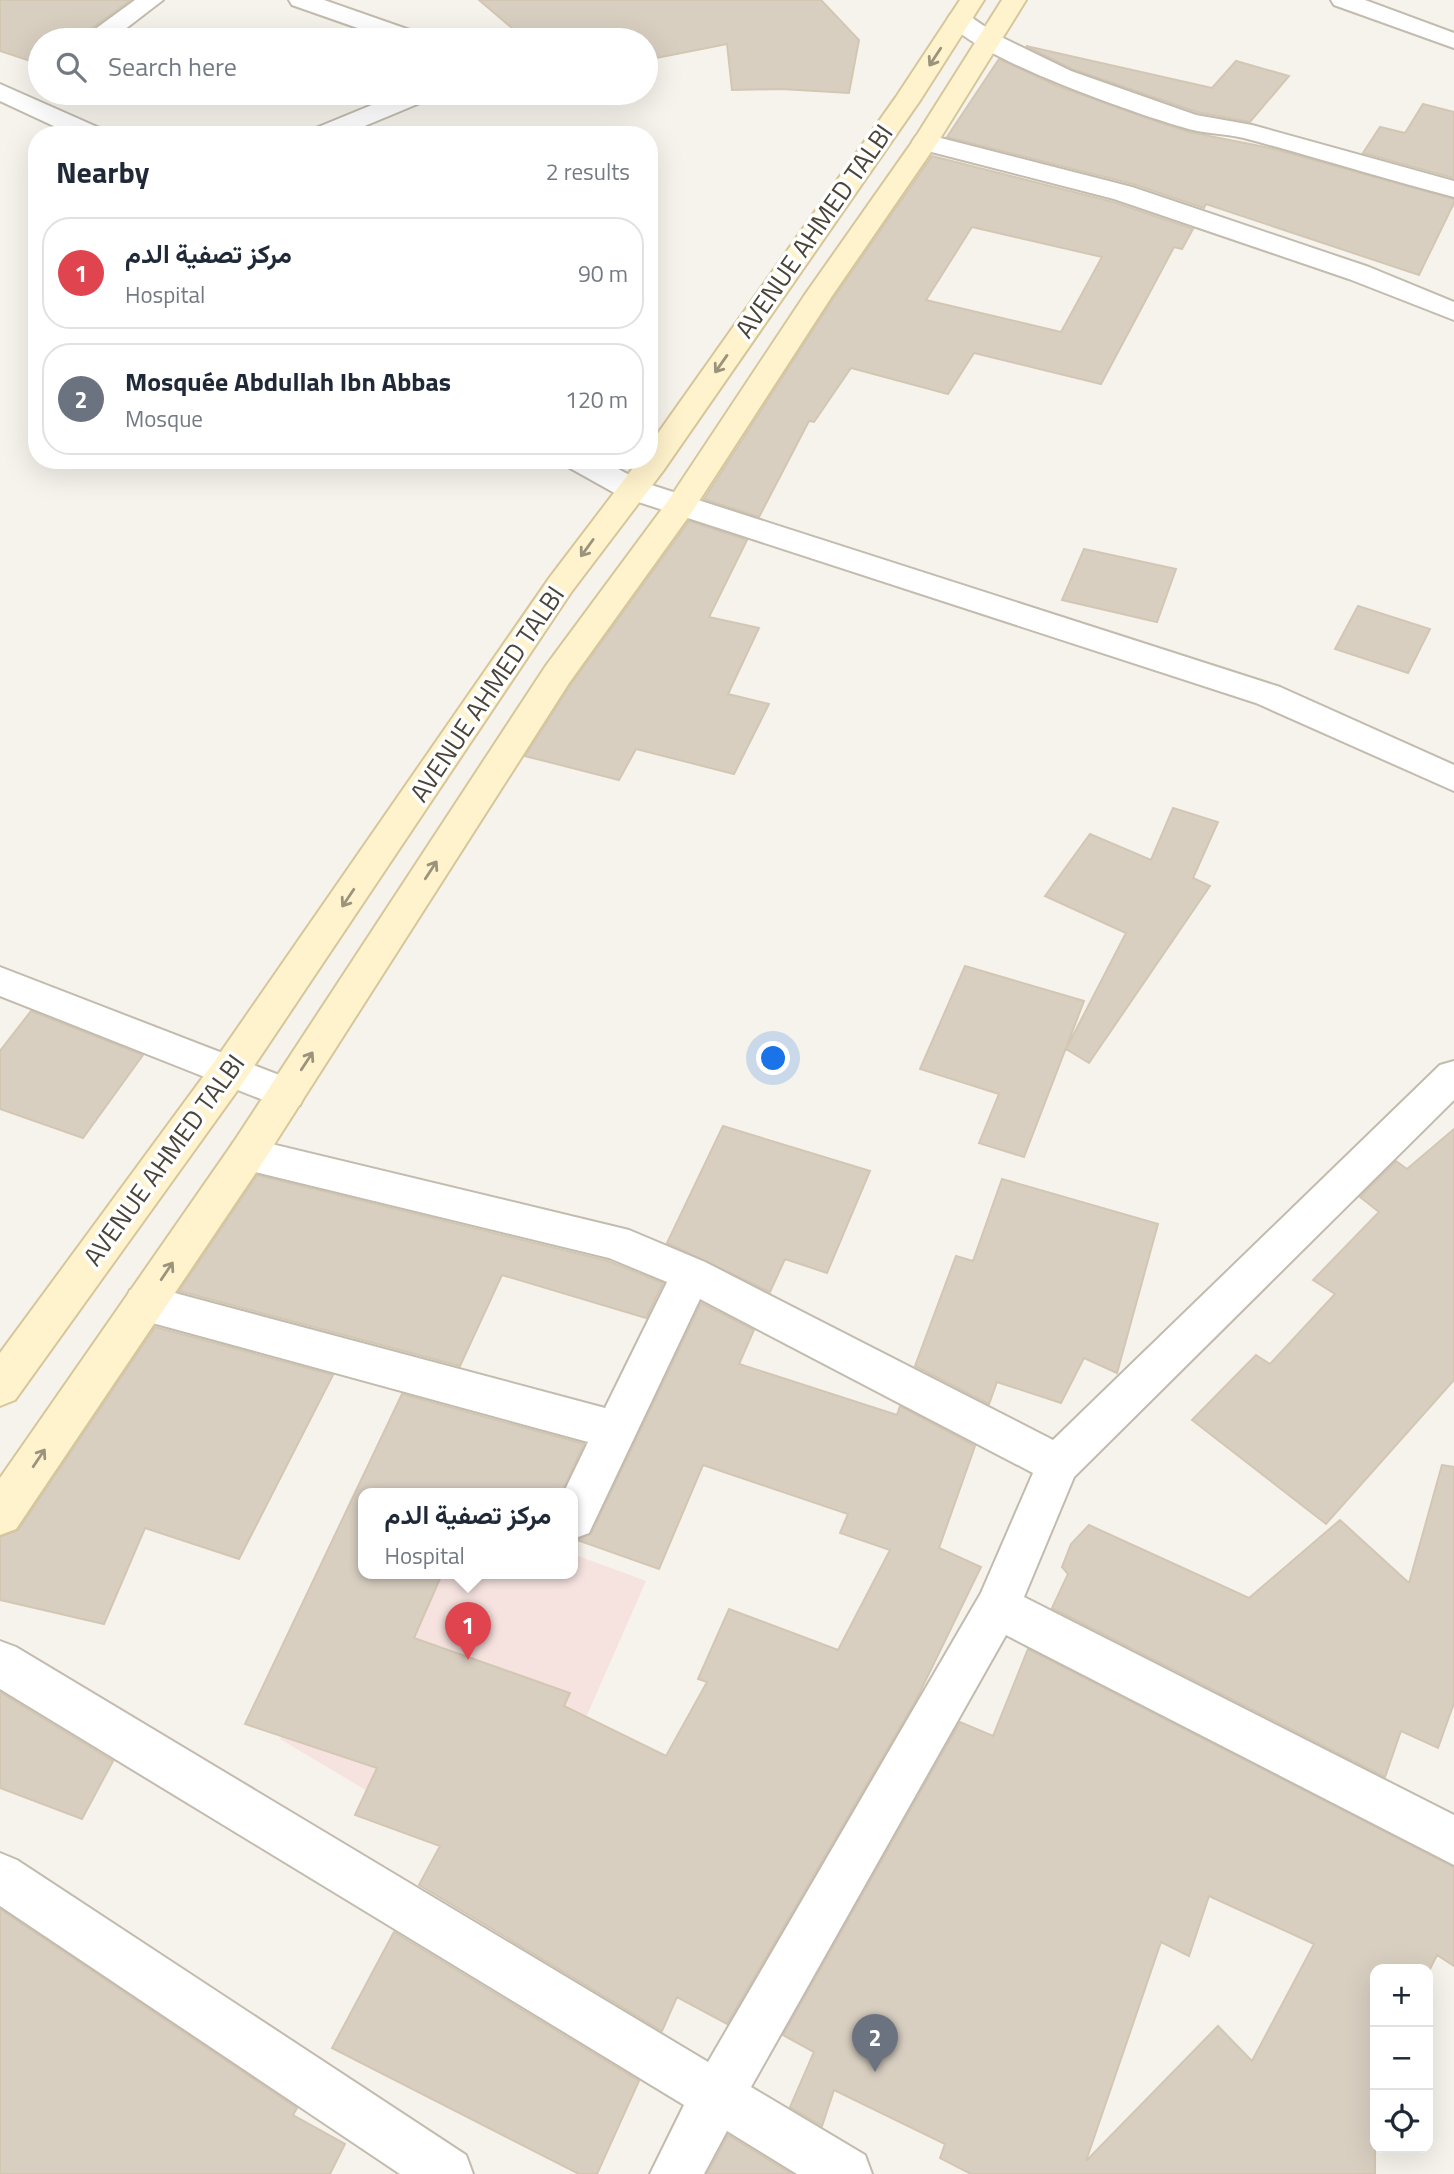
<!DOCTYPE html>
<meta charset="utf-8">
<style>
:root{--surface:#fff;--page:#f2f2f3;--text:#1f2937;--muted:#747a83;--line:#e0e1e3;--accent:#fc3f1d}
body{margin:0;font-family:"Titillium Web",Vazirmatn,sans-serif;background:var(--page);color:var(--text)}
.controls{position:absolute;right:21px;bottom:21px;display:grid;overflow:hidden;border-radius:14px;box-shadow:0 7px 28px #0002}
.controls button{width:63px;height:63px;display:grid;place-items:center;padding:0;border:0;border-bottom:2px solid var(--line);background:var(--surface);color:var(--text);font:35px sans-serif}
.you{position:absolute;left:774px;top:1059px;width:24px;height:24px;margin:-18px;border:5px solid #fff;border-radius:50%;background:#1a73e8;box-shadow:0 0 0 10px #1a73e833}
.badge{display:grid;place-items:center;width:46px;height:46px;border-radius:50%;background:var(--accent);color:#fff;font-size:23px;font-weight:700}
.pin{position:absolute;translate:-50% -58px;filter:drop-shadow(0 2px 4px #0008)}
.pin::after{content:'';position:absolute;top:37px;width:24px;height:21px;background:inherit;clip-path:polygon(0 0,100% 0,50% 100%)}
.popup{position:absolute;left:358px;top:1488px;width:220px;height:91px;box-sizing:border-box;display:grid;place-content:center;border-radius:14px;background:var(--surface);filter:drop-shadow(0 2px 5px #0005);font-size:23px;white-space:nowrap;color:var(--muted)}
.popup b{font-size:26px;color:var(--text)}
.popup::after{content:'';position:absolute;left:50%;top:100%;margin-left:-14px;border:14px solid transparent;border-top-color:var(--surface)}
.list{margin:0;padding:0;list-style:none}
h2{display:flex;justify-content:space-between;align-items:center;height:91px;margin:0;padding:0 28px;font-size:30px}
h2 small{font-size:23px;font-weight:400;color:var(--muted)}
.list li{display:grid;grid-template-columns:46px 1fr auto;gap:21px;align-items:center;box-sizing:border-box;height:112px;margin:0 14px 14px;padding:0 14px;border:2px solid var(--line);border-radius:28px}
.list b{display:block;font-size:26px;white-space:nowrap}
.list p{margin:0;font-size:23px;white-space:nowrap;color:var(--muted)}
.list em{font-size:23px;font-style:normal;color:var(--muted)}
.icon{flex:none;width:38px;height:38px;fill:none;stroke:currentColor;stroke-width:2;stroke-linecap:round;stroke-linejoin:round}
.map{position:relative;flex:none;width:1454px;height:2174px;overflow:hidden}
.search{position:absolute;background:var(--surface);box-shadow:0 7px 28px #0002;left:28px;top:28px;width:630px;height:77px;display:flex;align-items:center;gap:18px;box-sizing:border-box;padding:0 24px;border-radius:38px;color:var(--muted);font-size:26px}
.panel{position:absolute;background:var(--surface);box-shadow:0 7px 28px #0002;left:28px;top:126px;width:630px;height:343px;border-radius:28px}
.map>svg:first-child{display:block}
.medical{fill:#f6e3e0}
.building{fill:#d8cfc1;stroke:#d3c7b4;stroke-width:2;fill-rule:evenodd}
.lines{fill:none;stroke-linecap:round;stroke-linejoin:round}
.minor-casing{stroke:#c2bbae;stroke-width:4}
.secondary-casing{stroke:#d6c79b;stroke-width:4}
.minor{fill:#fff;fill-rule:evenodd}
.secondary{fill:#fff3cd;fill-rule:evenodd}
.oneway{stroke:#9c937c}
.labels{text-anchor:middle;stroke-width:7;stroke-linejoin:round;paint-order:stroke}
.street-label{font-size:26px;fill:#4b4439;stroke:#fff}
</style>
<div class="map">
<svg width="1454" height="2174" viewBox="0 0 1454 2174">
<rect width="100%" height="100%" fill="#f6f3ec"/>
<path class="medical" d="M573,1554l73,27 -131,298 -235,-140 93,-165h200z"/>
<path class="building" d="M0,0h131l-46,33 -4,7h-41v24l-40,-13z
M479,0h342l38,40 -10,53 -68,-4 -49,1 -5,-46 -81,16v-20h-120z
M1026,46l186,42 24,-27 53,15 -39,46 -53,-10 -125,-43z
M999,59l56,26 103,37 31,10 81,16 184,51v4l-35,72 -213,-71 -2,4 -71,-24 -186,-47z
M1423,104l31,8v66l-91,-25 17,-26 25,6z
M932,156l181,46 80,27 -11,20 -8,-2 -73,137 -127,-31 -26,41 -97,-26 -37,54 -5,-1 -50,96 -55,-18 130,-202zM972,227l130,30 -41,75 -135,-32z
M689,521l58,19 -38,77 50,11 -31,66 41,10 -35,70 -98,-25 -17,31 -94,-24 46,-72z
M1084,549l92,20 -19,53 -95,-22z
M1358,606l72,23 -22,44 -73,-24z
M1173,808l45,14 -25,56 17,8 -121,177 -23,-14 60,-116 -81,-37 45,-62 61,26z
M965,966l119,35 -60,156 -45,-14 20,-49 -79,-25z
M31,1011l112,44 -60,83 -83,-29v-58z
M723,1126l147,45 -43,102 -42,-14 -15,33 -103,-49z
M1454,1129v251l-128,144 -134,-104 64,-65 14,9 65,-70 -22,-14 66,-68 -19,-15 36,-36 11,8z
M257,1175l351,86 55,22 -17,35 -144,-43 -42,91 -281,-75z
M1002,1179l156,45 -41,149 -33,-15 -23,45 -64,-21 -8,22 -74,-38 41,-110 17,5z
M701,1303l53,27 -15,34 158,51 3,-9 75,40 -36,102 42,19 -64,131 -190,326 -50,-27 -15,34 -243,-146 21,-39 -85,-31 22,-47 -132,-44 157,-330 182,50 -23,50h-198v80h79l-28,64 156,55 -6,13 102,50 41,-74 -9,-3 31,-70 109,41 52,-100 -50,-17 8,-19 -145,-49 -44,104 -82,-29 14,-6z
M155,1327l178,48 -94,184 -94,-31 -41,96 -104,-24v-63l18,-7z
M1442,1465l12,2v236l-16,45 -37,-17 -16,46 -333,-169 16,-34 -6,-7 9,-23 18,-19 160,73 91,-78 69,63z
M1028,1649l426,218v99l-17,-11 -9,18v-4h-53v205h-404l-31,-16 5,-14 -111,-54 -12,36 -32,-19 24,-55 -31,-17 177,-313 33,14zM1209,1896l105,48 -62,117 -34,-35 -132,135 75,-219 28,14z
M0,1692l113,69 -31,58 -82,-31z
M0,1909l297,199 -4,7 52,29 -15,30h-330z
M394,1932l245,149 -42,93h-18l-247,-126z
M728,2135l64,39h-85z"/>
<g class="lines">
<defs>
<path id="minor" d="M135,0h28l-52,40h-27l3,-5z
M289,0h35l100,35 3,5h-35l-100,-35z
M1331,0h34l89,33v15l-120,-43z
M959,13l9,2 29,20 74,36 125,44 56,10 202,56v16c-70,-18 -139,-40 -210,-59 -20,-5 -42,-4 -62,-11 -48,-14 -210,-70 -235,-107l3,-5z
M0,84l104,46 4,5h-35l-73,-34z
M401,93h35l-4,5 -89,37h-36l4,-5z
M925,134l207,53 237,80 85,35v18l-105,-41 -235,-80 -198,-51 -4,-6 4,-6z
M564,460h38l40,22 638,205 174,78v26l-198,-88 -636,-207 -52,-29z
M0,967l300,116 5,11 -5,11 -14,4 -286,-113z
M1454,1061v39l-380,377 -50,120 430,218v50l-448,-230 -255,452 114,68 7,19h-75l-70,-43 -23,43h-54l34,-69 -684,-416v-48l16,6 692,415 273,-469 52,-120 -333,-174 -111,234 -16,6v-45h-10l25,-52 -443,-121 -15,-5 -6,-13 6,-13 15,-5 460,123 62,-126 -58,-24 -362,-88 -14,-5 -6,-11 6,-11 14,-5 382,92 76,32 348,178 387,-375z
M0,1853l17,7 449,295 7,19h-73l-400,-268z"/>
<path id="secondary" d="M960,0h24l-63,99 -258,372 -91,120 -330,493 -227,316 -15,6v-53l214,-291 336,-485 89,-117h10v-14l247,-349z
M1002,0h24l-88,142 -106,154 -140,216 -123,171 -308,482 -245,364 -16,6v-57l233,-335 312,-476 125,-169 134,-202 109,-155z"/>
</defs>
<use href="#minor" class="minor-casing"/>
<use href="#secondary" class="secondary-casing"/>
<use href="#minor" class="minor"/>
<use href="#secondary" class="secondary"/>
</g>
<defs><path id="oneway-shaft" d="M-6 0H5M1.5-3L5.5 0L1.5 3" fill="none" stroke-width="1.6" stroke-linecap="round" stroke-linejoin="round" transform="scale(1.75)"/></defs>
<g class="oneway">
<use href="#oneway-shaft" transform="translate(935 57) rotate(123)"/>
<use href="#oneway-shaft" transform="translate(721 364) rotate(125)"/>
<use href="#oneway-shaft" transform="translate(587 548) rotate(126)"/>
<use href="#oneway-shaft" transform="translate(431 870) rotate(-57)"/>
<use href="#oneway-shaft" transform="translate(348 898) rotate(124)"/>
<use href="#oneway-shaft" transform="translate(307 1061) rotate(-57)"/>
<use href="#oneway-shaft" transform="translate(167 1271) rotate(-56)"/>
<use href="#oneway-shaft" transform="translate(39 1458) rotate(-56)"/>
</g>
<g class="labels">
<g class="street-label">
<text transform="translate(814 231) rotate(-55)" y="9">AVENUE AHMED TALBI</text>
<text transform="translate(487 694) rotate(-56)" y="9">AVENUE AHMED TALBI</text>
<text transform="translate(164 1160) rotate(-54)" y="9">AVENUE AHMED TALBI</text>
</g>
</g>
</svg>
<div class="controls">
<button>+</button>
<button>−</button>
<button><svg class="icon" aria-label="locate" viewBox="0 0 24 24"><circle cx="12" cy="12" r="6"/><path d="M12 2v4M12 18v4M2 12h4M18 12h4"/></svg></button>
</div>
<div class="you"></div>
<div class="pin badge" style="left:468px;top:1660px;background:#e0444e">1</div>
<div class="popup"><b>مركز تصفية الدم</b>Hospital</div>
<div class="pin badge" style="left:875px;top:2072px;background:#6b7280">2</div>
<div class="search"><svg class="icon" aria-label="search" viewBox="0 0 24 24"><circle cx="10" cy="10" r="6"/><path d="M15 15l6 6"/></svg>Search here</div>
<section class="panel">
<h2>Nearby<small>2 results</small></h2>
<ul class="list">
<li><span class="badge" style="background:#e0444e">1</span><div><b>مركز تصفية الدم</b><p>Hospital</p></div><em>90 m</em></li>
<li><span class="badge" style="background:#6b7280">2</span><div><b>Mosquée Abdullah Ibn Abbas</b><p>Mosque</p></div><em>120 m</em></li>
</ul>
</section>
</div>
